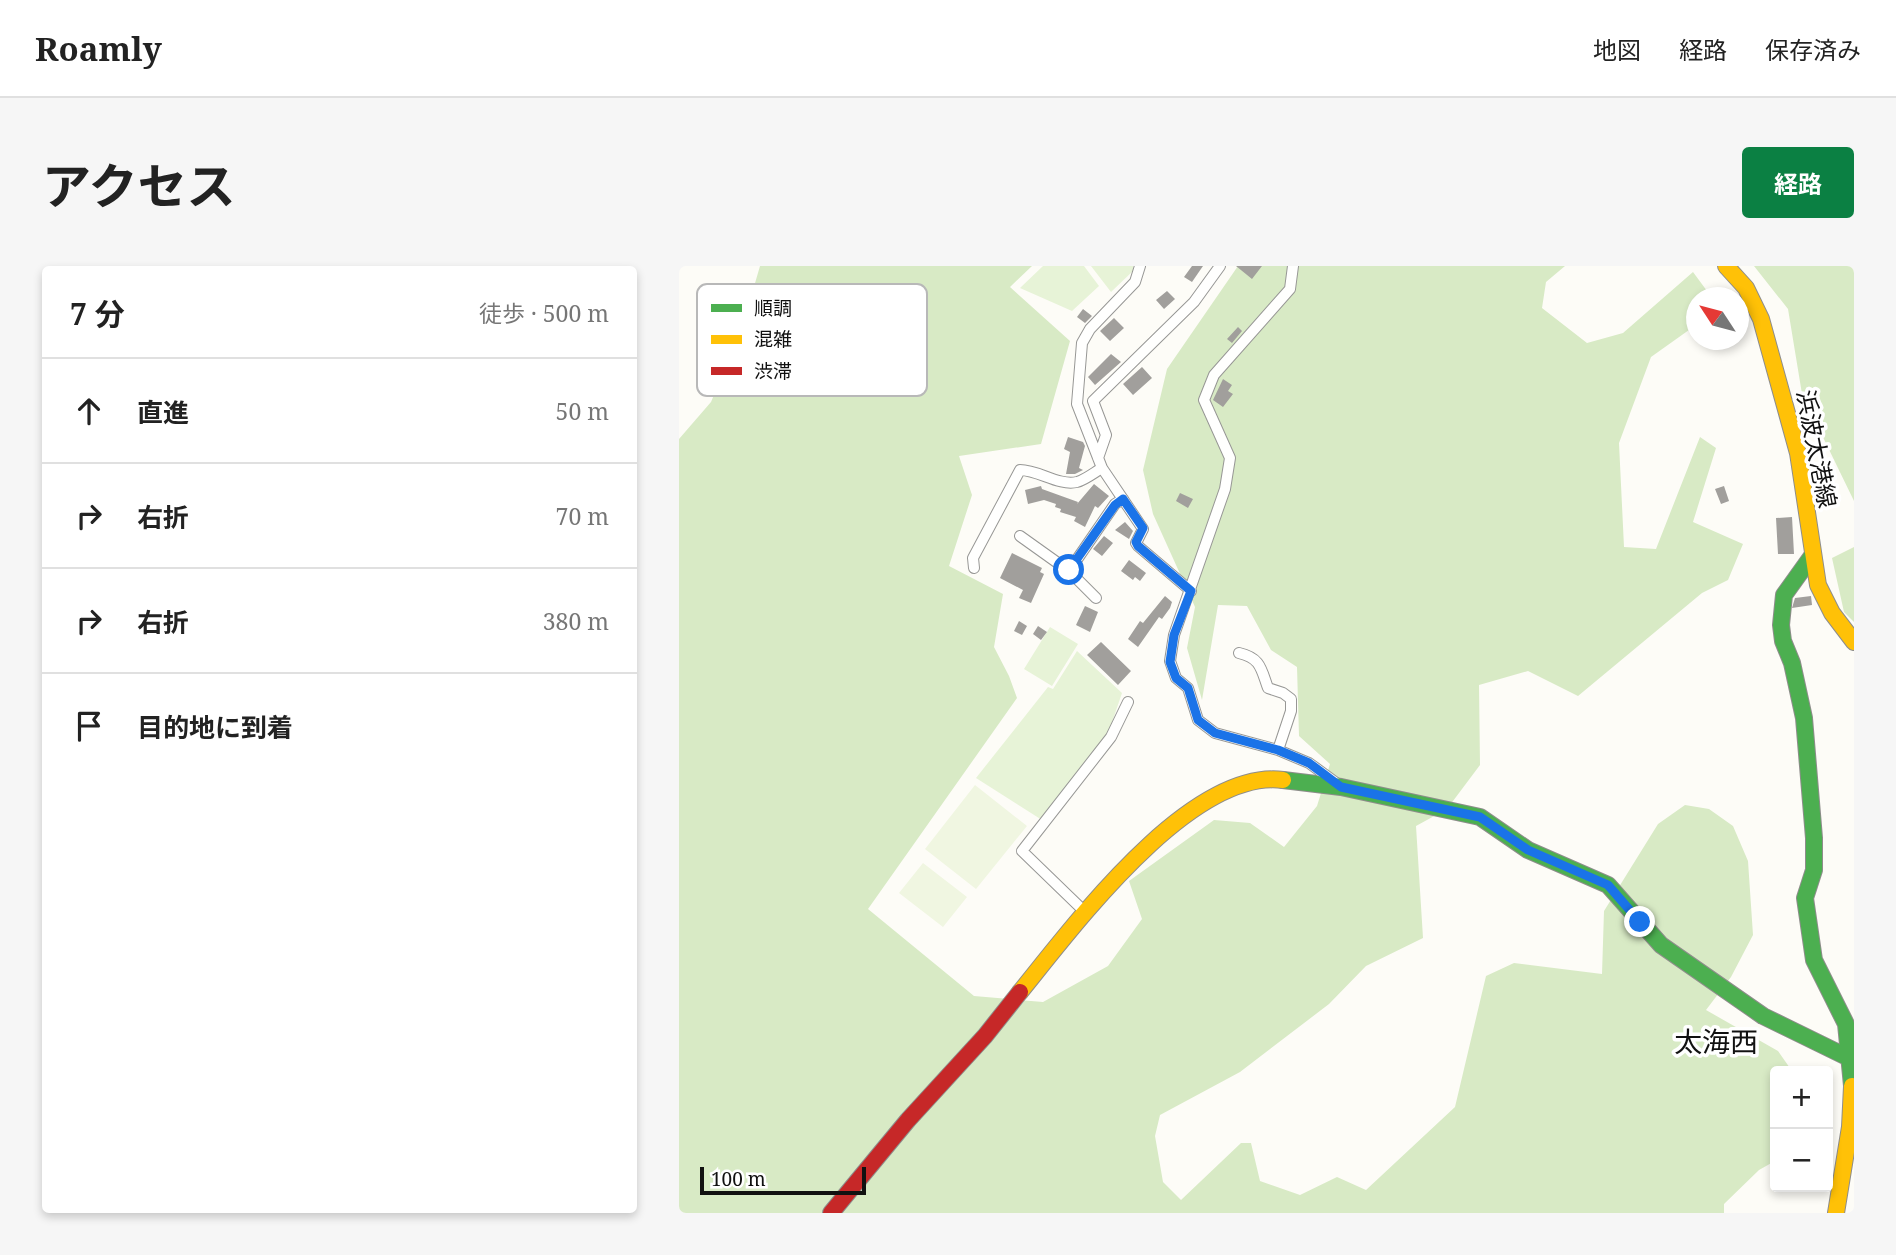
<!DOCTYPE html>
<html lang="ja">
<meta charset="utf-8">
<style>
:root{--surface:#fff;--page:#f6f6f6;--text:#222;--muted:#767676;--line:#e0e0e0;--accent:#0b8043}
body{margin:0;font-family:"Noto Serif","Noto Sans JP",serif;background:var(--page);color:var(--text)}
.controls{position:absolute;right:21px;bottom:21px;display:grid;overflow:hidden;border-radius:7px;box-shadow:0 4px 10px #0003}
.controls button{width:63px;height:63px;display:grid;place-items:center;padding:0;border:0;border-bottom:2px solid var(--line);background:var(--surface);color:var(--text);font:35px sans-serif}
.compass{position:absolute;left:1007px;top:21px;width:63px;height:63px;border-radius:50%;background:var(--surface);box-shadow:0 4px 10px #0003;rotate:306deg}
.scale{position:absolute;left:21px;bottom:18px;width:166px;box-sizing:border-box;padding-left:7px;border:4px solid #111;border-top:0;font-size:19px;line-height:24px;white-space:nowrap;color:#111;-webkit-text-stroke:5px #fff;paint-order:stroke}
.stop{position:absolute;width:21px;height:21px;margin:-16px;border:5px solid #1a73e8;border-radius:50%;background:#fff}
.stop.end{background:#1a73e8;border-color:#fff;box-shadow:0 2px 7px #0008}
.list{margin:0;padding:0;list-style:none}
h2{display:flex;justify-content:space-between;align-items:center;height:91px;margin:0;padding:0 28px;font-size:30px}
h2 small{font-size:23px;font-weight:400;color:var(--muted)}
.list li{display:grid;grid-template-columns:46px 1fr auto;gap:21px;align-items:center;box-sizing:border-box;height:105px;padding:0 28px;border-top:2px solid var(--line)}
.list b{display:block;font-size:26px;white-space:nowrap}
.list em{font-size:23px;font-style:normal;color:var(--muted)}
.icon{flex:none;width:38px;height:38px;fill:none;stroke:currentColor;stroke-width:2;stroke-linecap:round;stroke-linejoin:round}
.map{position:relative;flex:none;width:1175px;height:947px;overflow:hidden;border-radius:7px}
header{display:flex;align-items:center;gap:42px;box-sizing:border-box;height:98px;padding:0 35px;background:var(--surface);border-bottom:2px solid var(--line)}
header strong{font-size:33px}
nav{display:flex;gap:38px;margin-inline-start:auto;font-size:24px}
.intro{display:flex;align-items:center;justify-content:space-between;box-sizing:border-box;height:168px;padding:0 42px}
h1{margin:0;font-size:49px}
.button{padding:18px 32px;border-radius:7px;background:var(--accent);color:#fff;font-size:24px;font-weight:700}
main{display:flex;gap:42px;padding:0 42px}
aside{flex:1;background:var(--surface);border-radius:7px;box-shadow:0 4px 10px #0003}
.map>svg:first-child{display:block}
.green{fill:#e7f3d7}
.forest{fill:#d8eac5}
.pitch{fill:#f0f6e1}
.building{fill:#a19f9c}
.lines{fill:none;stroke-linecap:round;stroke-linejoin:round}
.street-casing{stroke:#979795;stroke-width:12}
.fast-casing{stroke:#8e8d8b;stroke-width:18}
.slow-casing{stroke:#8e8d8b;stroke-width:18}
.jam-casing{stroke:#8e8d8b;stroke-width:18}
.street{stroke:#fffffe;stroke-width:10}
.fast{stroke:#4caf50;stroke-width:16}
.slow{stroke:#ffc107;stroke-width:16}
.jam{stroke:#c62828;stroke-width:16}
.route{stroke:#1a73e8;stroke-width:9}
.labels{text-anchor:middle;stroke-width:7;stroke-linejoin:round;paint-order:stroke}
.street-label{font-size:24px;fill:#111;stroke:#fff}
.quarter-label{font-size:28px;fill:#111;stroke:#fff}
.key{fill:#fff;stroke:#b8b8b8;stroke-width:2}
.key-label{font-size:19px;fill:#111}
</style>
<header>
<strong>Roamly</strong>
<nav><a>地図</a><a>経路</a><a>保存済み</a></nav>
</header>
<div class="intro"><h1>アクセス</h1><a class="button">経路</a></div>
<main>
<aside>
<h2>7 分<small>徒歩 · 500 m</small></h2>
<ul class="list">
<li><svg class="icon" aria-label="ahead" viewBox="0 0 24 24"><path d="M12 20V5M6 11l6-6 6 6"/></svg><div><b>直進</b></div><em>50 m</em></li>
<li><svg class="icon" aria-label="right" viewBox="0 0 24 24"><path d="M7 20v-9h11M14 6l5 5-5 5"/></svg><div><b>右折</b></div><em>70 m</em></li>
<li><svg class="icon" aria-label="right" viewBox="0 0 24 24"><path d="M7 20v-9h11M14 6l5 5-5 5"/></svg><div><b>右折</b></div><em>380 m</em></li>
<li><svg class="icon" aria-label="arrive" viewBox="0 0 24 24"><path d="M6 21V4h12l-3 4 3 4H6"/></svg><div><b>目的地に到着</b></div></li>
</ul>
</aside>
<div class="map">
<svg width="1175" height="947" viewBox="0 0 1175 947">
<rect width="100%" height="100%" fill="#fdfcf7"/>
<path class="green" d="M364,0h41l15,20 -27,25 -52,-23z
M412,0h42l1,4 -23,22z
M371,361l28,17 -26,42 -28,-17z
M398,385l45,42 -14,41 -66,86 -66,-42 72,-91 5,2z"/>
<path class="forest" d="M81,0h272l-22,21 60,54 -29,103 -82,12 13,39 -23,71 54,28 -9,53 15,29 8,22 -149,211 106,87 69,6 65,-36 34,-47 -13,-38 85,-61 36,3 34,24 33,-41 13,-42 -31,-28 -2,-69 -26,-17 -24,-44 -29,-1 -16,95 -15,-52 8,-41 -42,-93 -10,-44 24,-101 71,-103h327l-19,16 -4,26 45,35 36,-10 70,-61 17,23 -1,2 -13,1v27l-45,32 -32,86 5,104 32,2 44,-112 16,11 -23,74 50,22 -15,36 -26,13 -124,103 -50,-25 -49,14 1,80 -33,44 -31,17 7,112 -57,28 -37,38 -89,68 -80,43 -5,21 8,46 18,18 60,-57h10l9,38 40,14 37,-18 29,13 89,-83 31,-131 28,-13 88,11 2,-63 54,-87 27,-19 24,4 24,17 15,35 5,74 -22,42 -25,33 72,41 14,20h-17v90l-16,9 -35,34v9h-1045v-774l32,-37 31,-74z
M1075,0h100v235l-52,-107 -14,-85z
M1175,281v75l-10,-10 -12,-54z"/>
<path class="pitch" d="M296,519l52,41 -51,63 -51,-40z
M244,597l44,34 -24,30 -44,-34z"/>
<path class="building" d="M513,0h11l-11,16 -8,-5z
M557,0h26l-10,13z
M488,25l8,8 -11,10 -8,-9z
M404,43l9,7 -7,7 -8,-6z
M435,52l10,10 -14,13 -10,-10z
M559,61l4,4 -10,12 -5,-4z
M432,88l10,8 -26,23 -7,-8z
M463,101l10,11 -19,17 -10,-11z
M544,113l9,6 -4,6 5,3 -10,13 -10,-7z
M389,171l15,5 2,4 -6,22 4,2 -8,4h-9l4,-22 -6,-3z
M415,218l15,12 -11,12 -3,-2 -10,21 -11,-6 2,-4 -16,-5 1,-3 -6,-2 1,-3 -12,-4 -16,4 -3,-14 16,-4 1,3 36,13 -1,2z
M1045,220l5,15 -8,3 -6,-15z
M501,227l13,6 -5,9 -12,-7z
M1113,251l2,37h-16l-2,-36z
M446,256l8,9 -4,8 -14,-9z
M425,270l9,7 -11,13 -9,-7z
M333,287l30,15 -2,4 4,2 -13,29 -12,-5 4,-8 -23,-12z
M450,294l17,13 -6,8 -5,-4 -2,3 -12,-9z
M486,330l7,6 -2,6 -8,11 -3,-2 -21,30 -10,-8 12,-18 3,2z
M1132,330l1,9 -20,3 3,-10z
M406,340l13,6 -8,20 -14,-7z
M340,355l8,5 -5,9 -8,-4z
M359,360l9,6 -6,8 -8,-6z
M422,376l30,29 -13,14 -31,-30z"/>
<g class="lines">
<defs>
<path id="street" d="M461,0l-5,16 -45,47 -8,14 -5,61 25,64 41,61 -7,14 2,3 53,45
M614,0l-3,23 -76,86 -10,25 26,58 -5,31 -51,146 -4,26 6,17 12,10 10,32 17,13 63,17 31,13 30,22
M419,192l8,-23 -13,-34 101,-99 26,-36
M341,270l49,35 46,-67 8,-5
M295,302l-1,-10 47,-88c19,0 38,16 57,12 8,-2 18,-10 25,-14
M390,305l27,27
M560,387c22,5 22,16 29,35l15,5 8,6v12l-13,39
M406,646l-63,-61 89,-114 17,-35"/>
<path id="fast" d="M1133,290l-28,39 -3,30 2,16 9,22 12,55 10,120v32l-9,28 9,62 32,64 6,62
M604,514l58,7 139,30 48,33 80,35 53,60 102,71 86,42"/>
<path id="slow" d="M1047,0l20,22 15,31 37,134 20,132 14,28 22,29
M341,726c53,-65 170,-224 263,-212
M1157,947l14,-86 2,-41"/>
<path id="jam" d="M152,947l77,-93 77,-84 35,-44"/>
</defs>
<use href="#street" class="street-casing"/>
<use href="#fast" class="fast-casing"/>
<use href="#slow" class="slow-casing"/>
<use href="#jam" class="jam-casing"/>
<use href="#street" class="street"/>
<use href="#fast" class="fast"/>
<use href="#slow" class="slow"/>
<use href="#jam" class="jam"/>
</g>
<g class="lines">
<path class="route" d="M390,304l46,-65 8,-6 20,29 -7,14 2,4 53,45 -17,44 -4,27 6,16 12,10 10,32 17,13 63,17 31,13 32,24 139,30 48,33 80,35 32,37"/>
</g>
<g class="labels">
<g class="street-label">
<text transform="translate(1137 183) rotate(79)" y="8">浜波太港線</text>
</g>
<g class="quarter-label">
<text x="1037" y="786">太海西</text>
</g>
</g>
<rect x="18" y="18" width="230" height="112" rx="10" class="key"/>
<rect x="32" y="38" width="31" height="8" fill="#4caf50"/>
<rect x="32" y="69" width="31" height="9" fill="#ffc107"/>
<rect x="32" y="101" width="31" height="8" fill="#c62828"/>
<g class="key-label">
<text x="75" y="49">順調</text>
<text x="75" y="80">混雑</text>
<text x="75" y="112">渋滞</text>
</g>
</svg>
<div class="controls">
<button>+</button>
<button>−</button>
</div>
<svg class="compass" viewBox="-18 -18 36 36"><path d="M0-13l5 13h-10z" fill="#e53935"/><path d="M0 13l5-13h-10z" fill="#767676"/></svg>
<div class="scale">100 m</div>
<div class="stop" style="left:390px;top:304px"></div>
<div class="stop end" style="left:961px;top:656px"></div>
</div>
</main>
